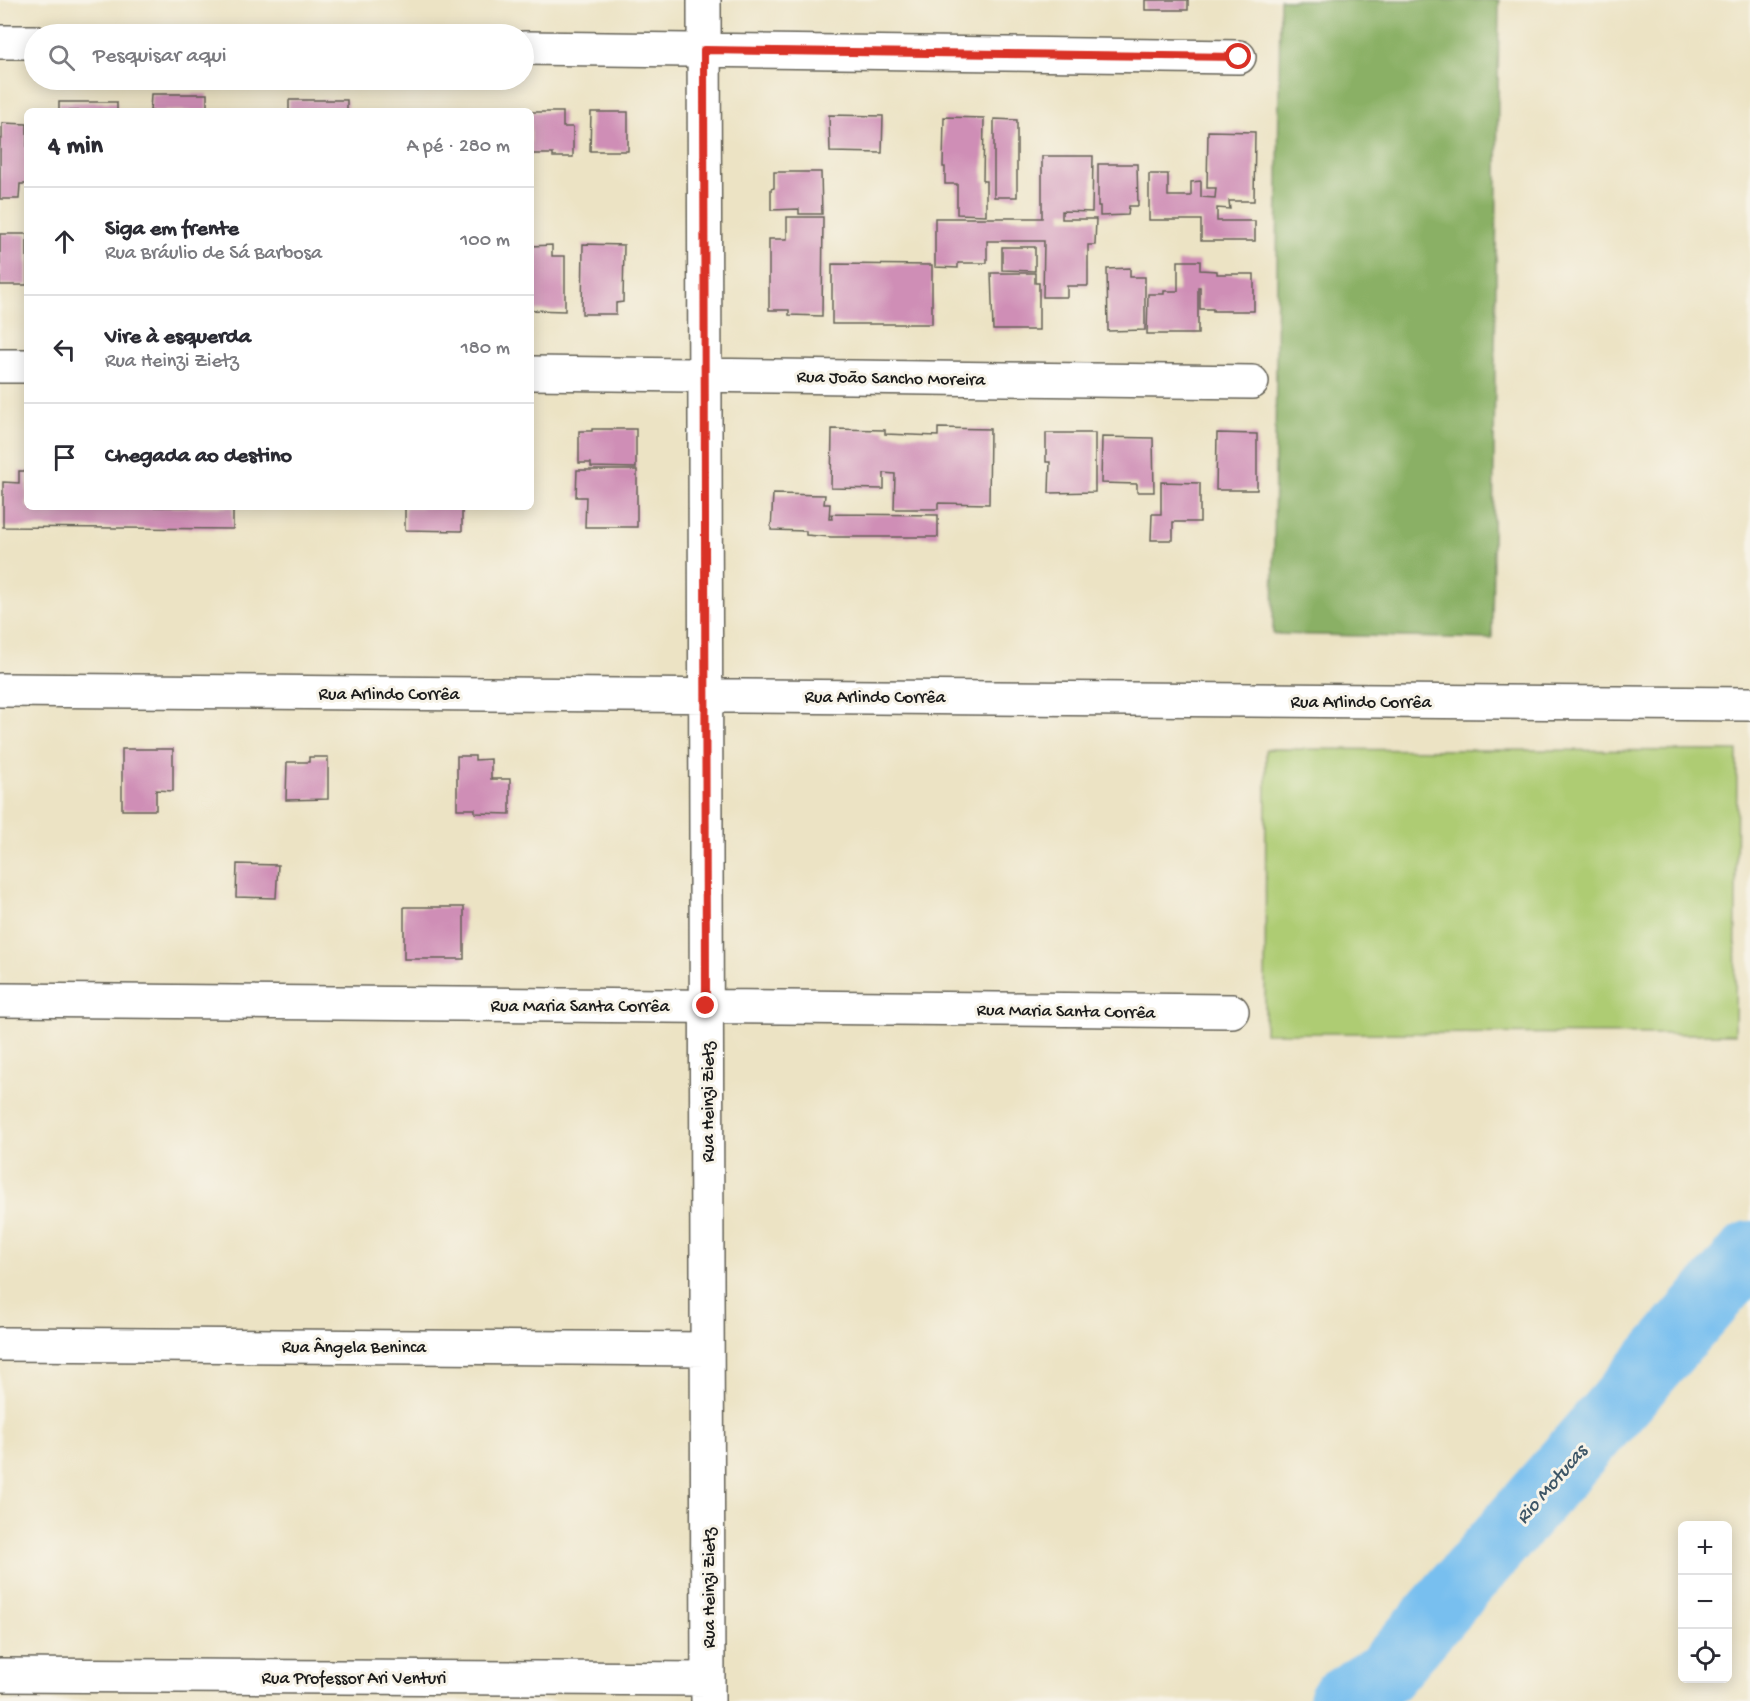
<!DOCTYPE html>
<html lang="pt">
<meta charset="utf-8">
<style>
:root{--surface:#fff;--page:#f2f2f3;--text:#2b2b33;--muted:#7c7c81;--line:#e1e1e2}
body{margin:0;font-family:"Gochi Hand",sans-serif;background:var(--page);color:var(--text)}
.controls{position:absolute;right:18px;bottom:18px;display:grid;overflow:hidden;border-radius:9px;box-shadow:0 3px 15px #0003}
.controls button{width:54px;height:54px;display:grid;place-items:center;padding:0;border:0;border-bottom:2px solid var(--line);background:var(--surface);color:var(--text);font:30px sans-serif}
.stop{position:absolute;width:18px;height:18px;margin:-14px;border:4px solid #d93025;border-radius:50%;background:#fff}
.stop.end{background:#d93025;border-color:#fff;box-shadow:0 2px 6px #0008}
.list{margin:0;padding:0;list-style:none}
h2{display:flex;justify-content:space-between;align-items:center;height:78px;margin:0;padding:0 24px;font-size:26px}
h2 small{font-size:20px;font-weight:400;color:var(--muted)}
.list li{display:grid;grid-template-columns:39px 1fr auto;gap:18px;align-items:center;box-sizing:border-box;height:108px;padding:0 24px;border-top:2px solid var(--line)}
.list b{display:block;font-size:22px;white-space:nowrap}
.list p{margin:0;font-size:20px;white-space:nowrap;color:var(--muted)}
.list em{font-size:20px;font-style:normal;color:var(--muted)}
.icon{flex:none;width:33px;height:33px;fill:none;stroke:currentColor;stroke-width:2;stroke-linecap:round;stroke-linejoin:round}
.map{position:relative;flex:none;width:1750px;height:1701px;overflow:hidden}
.search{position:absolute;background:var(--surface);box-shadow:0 3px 15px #0003;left:24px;top:24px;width:510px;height:66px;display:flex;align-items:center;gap:15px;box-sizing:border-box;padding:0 21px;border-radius:33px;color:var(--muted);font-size:22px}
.panel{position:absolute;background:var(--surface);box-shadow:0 3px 15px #0003;left:24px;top:108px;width:510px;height:402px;border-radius:9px}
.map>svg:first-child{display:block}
.green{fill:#aecc73;stroke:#657448;stroke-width:1.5}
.forest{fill:#8ab065;stroke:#536640;stroke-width:1.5}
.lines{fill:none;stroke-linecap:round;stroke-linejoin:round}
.stream{stroke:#78bfef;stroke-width:10}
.river{stroke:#78bfef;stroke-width:64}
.building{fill:#cf8eb6}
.minor-casing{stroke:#656257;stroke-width:36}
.minor{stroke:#fff;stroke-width:33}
.route{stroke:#d93025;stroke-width:8}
.labels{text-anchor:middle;stroke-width:6;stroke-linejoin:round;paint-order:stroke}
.street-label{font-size:18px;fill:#1c1c1c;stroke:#f7f3e8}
.water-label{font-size:20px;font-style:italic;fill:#3c5566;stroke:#f7f3e8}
</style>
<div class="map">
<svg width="1750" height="1701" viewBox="0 0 1750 1701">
<rect width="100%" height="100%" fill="#f7f3e8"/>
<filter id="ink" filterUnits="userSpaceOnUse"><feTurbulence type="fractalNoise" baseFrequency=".0167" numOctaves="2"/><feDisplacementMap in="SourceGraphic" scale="12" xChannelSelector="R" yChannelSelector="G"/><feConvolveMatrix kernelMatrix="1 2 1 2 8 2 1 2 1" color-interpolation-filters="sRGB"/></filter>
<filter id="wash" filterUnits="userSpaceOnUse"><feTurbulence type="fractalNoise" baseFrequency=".008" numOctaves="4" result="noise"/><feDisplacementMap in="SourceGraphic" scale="24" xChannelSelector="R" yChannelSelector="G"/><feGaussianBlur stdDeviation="1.35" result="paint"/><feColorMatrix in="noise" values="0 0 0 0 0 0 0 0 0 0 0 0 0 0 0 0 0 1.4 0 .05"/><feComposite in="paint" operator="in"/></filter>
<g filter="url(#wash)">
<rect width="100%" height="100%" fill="#ece3c4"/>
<path class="green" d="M1266,749l471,2 -2,283 -470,-1z"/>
<path class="forest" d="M1280,0h219l-7,639 -219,-5z"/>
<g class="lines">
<path class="stream" d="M1361,1701l23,-27"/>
<path class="river" d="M1340,1701l44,-27 366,-421"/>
</g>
<g id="blocks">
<path class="building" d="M1145,0h43v10h-43z
M151,94h56v17h-57z
M289,100h58v11h-58z
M59,102h58v9h-58z
M531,112h32v15h10v30h-20v-3h-22z
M591,112h37v39h-38z
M829,115l54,1 -1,37 -52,-1z
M944,117l40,1 -1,63h3v34l-29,-1v-30h-12v-17h-2z
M994,119l23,1v77h-23z
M2,123l25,1v60h-7l-1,15h-19v-60h2z
M1208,131l47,1 -1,69h-25l1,8 -13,-1v13h38v20h-54v-21h-52v-46h19v22h23v-14l10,-1v16l14,1 1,-10h-9z
M1042,156h51l-1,56 -30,-1v8h34l-1,26h-7v41h-21v11h-24l1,-56h-57v22h-29v5l-23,-1v-49h107z
M1098,164h39l1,42h-9l-1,9 -28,1v-10h-2z
M774,172h47l1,42h-23v-5l-28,1v-21l3,-1z
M787,217h36l-1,99 -33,-1v-5h-20v-71h18z
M0,234h27v51h-27z
M583,244l41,1 -1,57 -7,1v11h-34z
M552,245v11h13v55l-34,-1v-64z
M1002,247h33v24l-33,-1z
M1178,261h22v9l17,1v3h37v37h-41v-2h-13v-22h-2v47h-51l1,-40h16v-3h14z
M832,264l100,1v59h-100z
M1130,268v9h15v53l-37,1 -1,-62z
M991,273h44v10h4v47h-46z
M938,428l52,1 -1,75 -51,-1v6h-44l1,-35 -11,-1v16l-53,-1 1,-59 53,1v4l53,2z
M592,429h44v39l-45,-1v-4h-12v-32h13z
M1046,433h49v59l-46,1 1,-31h-4z
M1217,433l40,1v56h-41z
M1102,437l51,1 1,54h-17v-8l-36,-1z
M577,470h60v57h-52l1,-30h-10z
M19,471h8v36h206v22l-230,-2v-45l16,1z
M1161,482l39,1v39h-27v18h-22l1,-26h9z
M773,494l52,1 -1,9h6l-1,15h3l-1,-5 107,1v22h-107l-25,-2v-4l-35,-1z
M405,507h57v24l-57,-1z
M122,749h51v42l-17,-1v20h-34z
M457,756h18v4l16,-1v20h19v35l-35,-1v-4h-18z
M309,757h19v42l-42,1 1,-38h22z
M237,864l41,1 -2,33 -40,-1z
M404,907h60v52h-60z"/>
</g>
</g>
<g filter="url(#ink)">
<use href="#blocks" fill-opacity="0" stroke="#656257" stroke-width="1.5"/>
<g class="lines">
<defs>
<path id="minor" d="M704,0l4,1701
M0,42h34
M524,48l715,9
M0,366h27
M531,373l721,9
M0,690l1750,14
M0,1000l1232,11
M0,1344l707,5
M0,1675l708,4"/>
</defs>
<use href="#minor" class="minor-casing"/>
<use href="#minor" class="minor"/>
</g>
</g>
<g class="lines" filter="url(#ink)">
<path class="route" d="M706,1006l-2,-956 535,7"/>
</g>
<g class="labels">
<g class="street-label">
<text transform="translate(891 377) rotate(1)" y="6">Rua João Sancho Moreira</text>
<text x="389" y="699">Rua Arlindo Corrêa</text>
<text x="875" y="702">Rua Arlindo Corrêa</text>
<text x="1361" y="707">Rua Arlindo Corrêa</text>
<text x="580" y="1011">Rua Maria Santa Corrêa</text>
<text transform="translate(1066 1010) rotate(1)" y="6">Rua Maria Santa Corrêa</text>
<text transform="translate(707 1102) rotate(-90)" y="6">Rua Heinzi Zietz</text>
<text x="354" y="1352">Rua Ângela Beninca</text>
<text transform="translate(708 1588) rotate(-90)" y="6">Rua Heinzi Zietz</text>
<text x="354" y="1683">Rua Professor Ari Venturi</text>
</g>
<g class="water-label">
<text transform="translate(1550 1483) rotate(-49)" y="7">Rio Motucas</text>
</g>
</g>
</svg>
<div class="controls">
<button>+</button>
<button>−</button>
<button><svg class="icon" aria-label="locate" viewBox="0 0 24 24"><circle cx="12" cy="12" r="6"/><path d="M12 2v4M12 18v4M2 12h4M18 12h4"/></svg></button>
</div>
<div class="stop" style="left:1239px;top:57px"></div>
<div class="stop end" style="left:706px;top:1006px"></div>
<div class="search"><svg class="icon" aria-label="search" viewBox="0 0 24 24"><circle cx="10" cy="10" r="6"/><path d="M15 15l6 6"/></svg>Pesquisar aqui</div>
<section class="panel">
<h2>4 min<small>A pé · 280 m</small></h2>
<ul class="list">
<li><svg class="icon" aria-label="ahead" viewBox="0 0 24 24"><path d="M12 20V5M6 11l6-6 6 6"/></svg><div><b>Siga em frente</b><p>Rua Bráulio de Sá Barbosa</p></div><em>100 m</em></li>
<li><svg class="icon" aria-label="left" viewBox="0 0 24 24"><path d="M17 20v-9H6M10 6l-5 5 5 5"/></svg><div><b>Vire à esquerda</b><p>Rua Heinzi Zietz</p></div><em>180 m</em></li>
<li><svg class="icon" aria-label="arrive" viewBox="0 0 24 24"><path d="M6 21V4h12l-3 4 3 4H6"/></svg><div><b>Chegada ao destino</b></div></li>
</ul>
</section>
</div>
